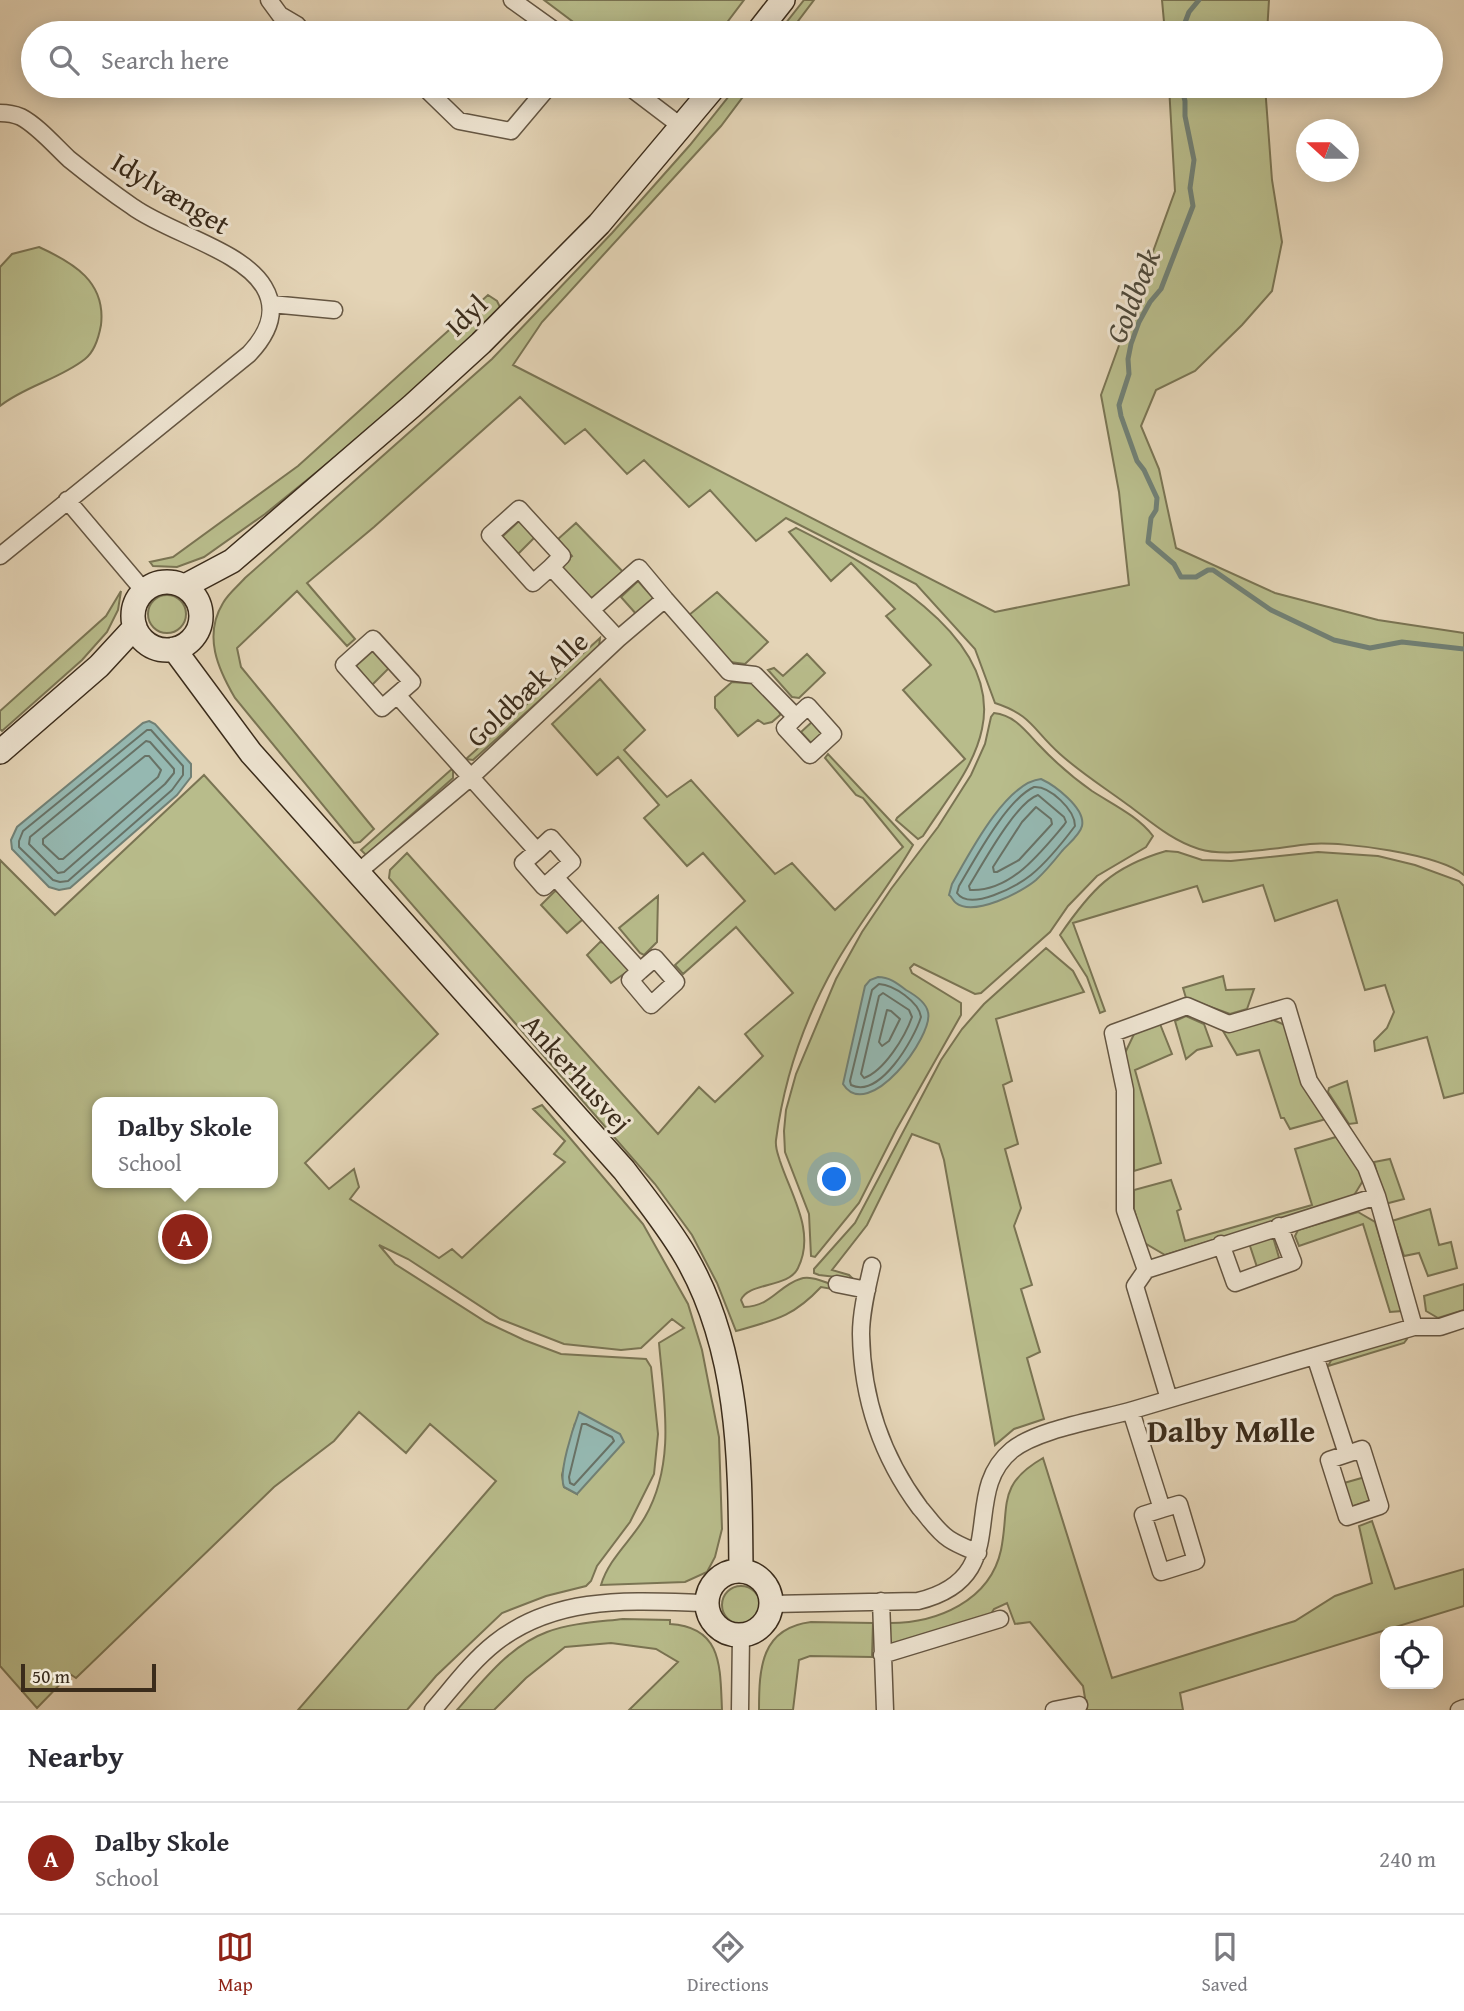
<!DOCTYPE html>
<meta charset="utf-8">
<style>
:root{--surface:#fff;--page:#f2f2f3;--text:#2b2b33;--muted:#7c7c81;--line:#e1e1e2;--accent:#8f2418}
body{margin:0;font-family:"Gentium Book Plus",serif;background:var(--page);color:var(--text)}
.controls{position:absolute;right:21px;bottom:21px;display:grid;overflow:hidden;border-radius:14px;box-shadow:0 4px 18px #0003}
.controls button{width:63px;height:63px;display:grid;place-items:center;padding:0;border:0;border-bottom:2px solid var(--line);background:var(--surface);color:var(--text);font:35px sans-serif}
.compass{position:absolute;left:1296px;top:119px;width:63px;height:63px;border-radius:50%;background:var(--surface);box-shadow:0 4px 18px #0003;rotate:291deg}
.scale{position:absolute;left:21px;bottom:18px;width:135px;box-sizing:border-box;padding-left:7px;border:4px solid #3b2c1b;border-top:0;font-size:19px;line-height:24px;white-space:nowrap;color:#3b2c1b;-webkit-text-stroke:5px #ede3d0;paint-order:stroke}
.you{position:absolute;left:835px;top:1180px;width:24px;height:24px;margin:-18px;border:5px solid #fff;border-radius:50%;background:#1a73e8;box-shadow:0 0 0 10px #1a73e833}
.badge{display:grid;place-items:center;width:46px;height:46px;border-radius:50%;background:var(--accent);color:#fff;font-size:23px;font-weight:700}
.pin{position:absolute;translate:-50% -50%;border:4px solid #fff;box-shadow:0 2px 7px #0006}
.popup{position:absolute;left:92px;top:1097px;width:186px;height:91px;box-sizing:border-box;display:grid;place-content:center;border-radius:14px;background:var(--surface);filter:drop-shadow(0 2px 5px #0005);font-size:23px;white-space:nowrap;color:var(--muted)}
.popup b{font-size:26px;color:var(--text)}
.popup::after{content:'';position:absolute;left:50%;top:100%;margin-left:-14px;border:14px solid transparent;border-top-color:var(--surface)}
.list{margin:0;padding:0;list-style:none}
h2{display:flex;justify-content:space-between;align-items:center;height:91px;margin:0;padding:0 28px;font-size:30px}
h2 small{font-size:23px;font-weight:400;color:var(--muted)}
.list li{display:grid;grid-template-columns:46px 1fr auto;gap:21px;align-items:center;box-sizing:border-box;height:112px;padding:0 28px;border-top:2px solid var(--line)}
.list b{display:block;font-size:26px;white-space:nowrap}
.list p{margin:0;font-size:23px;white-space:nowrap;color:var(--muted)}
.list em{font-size:23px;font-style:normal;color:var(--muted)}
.icon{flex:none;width:38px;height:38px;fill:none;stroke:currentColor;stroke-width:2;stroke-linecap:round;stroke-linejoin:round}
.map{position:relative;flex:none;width:1464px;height:1710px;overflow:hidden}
.search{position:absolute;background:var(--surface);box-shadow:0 4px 18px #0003;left:21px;right:21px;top:21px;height:77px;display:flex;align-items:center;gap:18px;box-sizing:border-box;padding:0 24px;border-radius:38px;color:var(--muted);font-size:26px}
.sheet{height:203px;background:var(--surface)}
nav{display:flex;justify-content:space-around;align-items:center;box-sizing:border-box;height:98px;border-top:2px solid var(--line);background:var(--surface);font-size:19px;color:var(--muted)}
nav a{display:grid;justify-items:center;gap:4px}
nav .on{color:var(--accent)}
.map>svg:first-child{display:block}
.green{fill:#b8bc8b;stroke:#7a7453;stroke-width:2;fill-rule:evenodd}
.water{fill:#95b8b1;stroke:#718075;stroke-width:2}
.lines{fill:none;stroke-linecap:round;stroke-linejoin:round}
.shore{stroke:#687266;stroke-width:2}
.stream{stroke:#718075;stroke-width:5}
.street-casing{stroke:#655642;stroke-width:19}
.secondary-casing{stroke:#3b2c1b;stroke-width:26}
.street{stroke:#ede3d0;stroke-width:16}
.secondary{stroke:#ede3d0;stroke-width:23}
.labels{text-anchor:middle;stroke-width:6;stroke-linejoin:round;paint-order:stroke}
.street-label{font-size:28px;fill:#3b2c1b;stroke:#ede3d0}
.water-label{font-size:30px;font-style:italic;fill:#4d4839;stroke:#ede3d0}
.quarter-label{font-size:32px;font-weight:bold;fill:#3b2c1b;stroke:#ede3d0}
</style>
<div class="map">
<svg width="1464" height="1710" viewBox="0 0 1464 1710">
<rect width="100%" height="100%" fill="#e4d4b6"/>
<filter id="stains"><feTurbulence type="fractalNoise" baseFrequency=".00286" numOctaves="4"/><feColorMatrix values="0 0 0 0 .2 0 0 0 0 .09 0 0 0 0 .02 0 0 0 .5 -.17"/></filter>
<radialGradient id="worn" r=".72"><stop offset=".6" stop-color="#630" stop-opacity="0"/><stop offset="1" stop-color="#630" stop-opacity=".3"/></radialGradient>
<path class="green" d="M544,0h200l-25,33h-131z
M804,0h10l-25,33h-11z
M1162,0h107l-2,33h-102z
M737,86h14l-30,40 -179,196 -29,43 482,247 134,-27 -10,-93 -18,-97 74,-204 -6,-105h96l7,94 10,62 -10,49 -30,34 -47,46 -39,19 -15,36 18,43 17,79 99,45 103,27 86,13v242c-25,-21 -121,-34 -154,-31 -30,3 -83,14 -111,5 -27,-8 -49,-28 -71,-44 -23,-17 -47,-32 -68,-51 -27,-24 -28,-39 -65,-51l-20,-54 -59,-65 -130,-66 -30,23 -46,-51 -21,17 -45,-47 -17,14 -42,-45 -20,15 -45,-47 -146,130 -67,56 48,56 -8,7 -50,-55 -60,57 4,19 133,162 -14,13 -6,1 -119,-145c-17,-29 -32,-62 -12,-95 5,-9 15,-17 22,-25l247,-219 120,-126 78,-88z
M39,247c35,16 67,35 62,78 -2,11 -7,27 -16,34 -25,20 -60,27 -85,47v-139l12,-13z
M488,295l9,6 4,8 -88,85 -148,120 -61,43 -27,10 -24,-1 -3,-4 23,-5 125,-91z
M519,521l16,16 -17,17 -16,-17z
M576,523l49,51 -30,24 -8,-1 -25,-27 -1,-6 11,-8 -14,-17z
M796,528c69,35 207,104 186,201 -8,39 -38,74 -59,107l-5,3 -22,-19 1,-2 68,-59 -62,-69 28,-25 -45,-49 9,-7 -44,-46 -20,18 -42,-49z
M638,581l16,18 -17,16 -16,-18z
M121,591l-3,19 -11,22 -25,28 -80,71 -2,-2v-18l106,-95z
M717,592l51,50 -23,22 -15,-2 -41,-47z
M148 614a19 19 0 1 1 38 0a19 19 0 1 1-38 0Z
M600,638l-1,9 -126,113 -7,-1z
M375,649l15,18 -18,18 -16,-19z
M807,654l18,19 -26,25 -7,-1 -24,-27 6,-2 9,8z
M600,679l45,51 -21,20 43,47 24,-17 84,94 17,-11 43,47 68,-63 -40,-49 -7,-3 -31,-37 3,-4 85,91c-24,42 -55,79 -78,120 -31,55 -51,114 -59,175 -1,8 2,14 4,21 11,34 36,71 18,107 -9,20 -50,14 -57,32l3,7c28,-1 34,-21 56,-28 10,-4 24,3 34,6l-2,4 -11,-2c-28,30 -46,33 -85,44l-19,-48 -25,-48 -37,-51 -266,-306 1,-8 17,-17 251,281 41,-47 16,15 48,-46 -18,-22 48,-41 -57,-66 -53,47 -8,-9 70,-64 -42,-48 -16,13 -43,-48 15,-13 -41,-48 -21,18 -45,-51z
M732,682l26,2 21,24 1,7 -8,7 -8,2 -6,-4 -20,16 -23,-28v-11z
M994,713c20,2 31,17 44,31 16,17 34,33 54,47 20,13 46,25 61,45l-7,11 -49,29 -29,30 -18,26 -69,61 -6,1 -61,-30 -4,4 2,5 49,30v12l-65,115 -37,73 -44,54 -4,-1 -2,-42 -24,-62 -1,-21 2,-21 10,-36 40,-95 26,-47 29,-43 47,-62 33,-52 14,-31 6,-27z
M813,721l10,12 -12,10 -10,-11z
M453,768v10l-87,77 -5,-5z
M204,775l234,259 -133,129 24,26 25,-20 5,18 -9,12 89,59 13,-9 10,9 103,-96 -11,-8 11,-13 -32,-32 9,-4 101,119 45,80 14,46 17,87 3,92 -7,28 -8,15 -22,10 -84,3c8,-27 31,-45 44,-68 31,-54 19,-116 14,-174l25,-15 -12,-9 -31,29 -20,2 -57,-6 -64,-25 -92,-60 -29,-14 16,19 91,58 38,18 37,14 85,5 5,8 7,67 -4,40 -24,48 -33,44 -6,15 -5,5 -40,10 -44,17 -66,63 -29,34h-109l198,-229 -66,-57 -24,29 -47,-41 -25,29 -60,46 -198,191 -6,-4 -33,34 -37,-42v-806l55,55zM97,1102h175v81h-175zM575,1423l2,71 -13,-7 -2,-12z
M1166,851l12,1 24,8 29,1 87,-9 60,4 37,9 44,16 5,5v207l-20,5 -17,-61 -52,14 -1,-10 13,-13 7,-16 -9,-27 -20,5 -28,-90 -62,21 -12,-36 -60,17 -6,-16 -124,37 32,88 -5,2 -13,-36 -27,-42c31,-45 51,-68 106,-84z
M555,891l8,1 18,21 1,7 -15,13 -26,-28z
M658,896l-1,46 -13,13 -4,-2 -21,-25z
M600,942l10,2 19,22 -1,5 -17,12 -24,-28z
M1046,948l27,23 11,21 -88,27 16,62 -9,4 15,59 -13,5 16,59 -7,18 18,59 -11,4 19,63 -13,6 17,61 -30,10 -19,16 -51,-285 -5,-16 -27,-10 -45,91 -35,45 17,5 4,4 -34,-4 -5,-2v-4l41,-46 86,-163 21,-31 22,-25z
M1223,976l3,14 28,-1 -7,20 -17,5 -44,-16 -3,-10z
M1186,1016l18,8 8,22 -15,4 -11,9 -11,-38z
M1271,1019l14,6 41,94 -36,10 -6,-11h-3l-22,-68 -22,5 -14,-24z
M1160,1024l12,30 -37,16 26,93 -27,8 -1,-79 -8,-39 10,-21z
M1347,1081l10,42 -8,1 -21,-32 1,-4z
M1336,1137l17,23 11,19 -11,18 -188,58 -22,-13 -9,-33v-19l37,-10 10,29 -4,2 8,30 127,-36 -17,-56z
M1390,1159l14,40 -19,5 -11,-42z
M1430,1209l9,36 12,-3 6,26 -29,8 -9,-23 -15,3 -12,-35z
M1358,1212l17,10 27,89 -12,1 -27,-88 -64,22 -4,-10 3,-6z
M1273,1237l7,24 -23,6 -8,-24z
M1464,1284v26l-26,8 -12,-7 -2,-15z
M1403,1336l4,3 -3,4 -76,23 5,-9z
M1043,1458l69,220 183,-57 40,-25 37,-13 -13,-57 13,-5 23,68 69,-20v37l-284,87 3,17h-96l-4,-24 -53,-64 -15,2 -8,-21 -13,6 -6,10 -94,26 -4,-3v-19c47,0 100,-22 111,-73 9,-44 -5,-65 42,-92z
M1365,1477l7,23 -21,7 -7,-24z
M722 1605a19 19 0 1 1 38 0a19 19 0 1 1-38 0Z
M623,1619l47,1v4c53,3 50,44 52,86h-93l49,-48 -22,-13 -45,-6 -46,4 -39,31 -32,32h-37c26,-29 52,-64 90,-78 24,-9 50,-10 76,-13z
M811,1622l62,1 -1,34 -62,-1 -11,4 -6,50h-34c0,-42 2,-82 52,-88z"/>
<path class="water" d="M149,721l6,3 36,40v13l-14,18 -107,93 -11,2 -10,-3 -37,-38 -1,-9 6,-13 126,-104z
M1041,779c13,6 45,29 41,47 -2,9 -14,18 -20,25 -8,10 -16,20 -26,29 -14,12 -62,37 -80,23 -3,-2 -4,-6 -7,-8l3,-11c17,-30 54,-102 89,-105z
M878,977c11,0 19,6 28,13 9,5 20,12 22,22 6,24 -60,112 -85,72l22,-98 5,-6z
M579,1412l41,22 4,8 -47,52 -13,-7c-6,-14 9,-59 15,-75z"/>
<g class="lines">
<path class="shore" d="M147,730h4l32,36v9l-11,15 -104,91 -8,1 -7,-2 -34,-33v-6l4,-10z
M146,741l4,1 24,27v4l-9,11 -101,88 -6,1 -29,-29 1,-7z
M145,756h4l12,14 -3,7 -95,82h-4l-16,-15v-5z
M1034,787c16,-1 41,23 41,39 -12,16 -28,36 -44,49 -14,11 -61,37 -74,18l2,-7c16,-27 48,-87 75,-99z
M1038,795l26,22 2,5 -2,3c-24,28 -53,67 -94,65l-1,-4c13,-21 47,-84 69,-91z
M1036,807l15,12 1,5 -33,36 -22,12h-3l-1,-5 29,-45z
M879,984c15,1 40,18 42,33 -7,22 -41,82 -70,68l-1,-4 22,-91z
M883,993l26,17 3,7c-7,20 -28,54 -48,61l-3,-4 18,-78z
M887,1010l4,1 9,8 -11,22 -7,5 -3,-4z
M582,1424h4l26,13 2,4 -40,44 -4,-2 -1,-6z"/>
<path class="stream" d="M1181,33l8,-21 10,-12
M1181,86l4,15v15l9,44 -4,28 3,18 -32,83 -11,13 -11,20 -8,22 -3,15 1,15 -10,31 2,11 16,45 7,9 13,28 -1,12 -5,8 -3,24 26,22 7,13h15l12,-7h5l58,40 63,30 36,8 32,-6 62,7"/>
<defs>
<path id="street" d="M269,0l11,15 17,10 7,8
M512,0l46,33
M423,86l36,35 52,10 38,-45
M628,86l54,41
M0,113c8,0 14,1 21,4 17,9 34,29 48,42 21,17 42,33 64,48 36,26 109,43 131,80 15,25 3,48 -15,67l-249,202
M271,304l63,6
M67,500l77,91
M551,567l-18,16 -43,-48 29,-26 43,47 -11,11 67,72
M591,610l48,-42 26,31
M397,695l15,-13 -39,-43 -29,26 38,43 15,-13 140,156 14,-13 21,24 -28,25 -21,-24 14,-12
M357,873l114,-96 147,-138 47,-40 64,73 26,3 41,42 -11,11 25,27 23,-21 -25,-28 -12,11
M555,877l85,94 -10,9 21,25 25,-23 -21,-24 -15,13
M1221,1244l14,39 58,-21 -14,-36
M872,1266c-5,22 -11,46 -11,68 1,64 21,123 59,174 9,10 18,24 29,31 9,6 20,10 29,14
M1146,1270l-21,-60v-120l-12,-57 74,-27 42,18 58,-17 22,74 57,86 11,29
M837,1284l30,6
M1315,1356l32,98 15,-5 18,57 -33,11 -18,-57 18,-6
M1169,1399l-34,-113 11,-16 231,-74 37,131h26l24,-8
M1131,1411l31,98 17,-5 17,57 -35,11 -18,-57 19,-6
M881,1601l4,109
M772,1604l146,-3c98,-24 39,-106 94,-151 26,-21 87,-30 121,-40 94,-28 187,-56 281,-83
M882,1655l118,-36
M433,1710c20,-23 38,-48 62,-67 62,-49 138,-42 212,-40
M740,1710l1,-75
M1054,1710l25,-5
M1459,1710l5,-2"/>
<path id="secondary" d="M757,33l26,-33
M133 616a34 34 0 1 1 68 0a34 34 0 1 1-68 0Z
M185,586l47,-25 180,-155 69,-63 118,-119 116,-138
M174,649l77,104 373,417c21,28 44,56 62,87 55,95 54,207 55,314
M0,752l99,-86 36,-39
M707 1603a32 32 0 1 1 64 0a32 32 0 1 1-64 0Z"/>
</defs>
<use href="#street" class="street-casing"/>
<use href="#secondary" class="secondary-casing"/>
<use href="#street" class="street"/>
<use href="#secondary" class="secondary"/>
</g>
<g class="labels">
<g class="street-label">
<text transform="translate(171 193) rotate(31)" y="10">Idylvænget</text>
<text transform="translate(466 315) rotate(-44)" y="10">Idyl</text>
<text transform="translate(527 689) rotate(-43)" y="10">Goldbæk Alle</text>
<text transform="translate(577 1073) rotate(48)" y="10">Ankerhusvej</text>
</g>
<g class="water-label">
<text transform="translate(1133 296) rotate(-68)" y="10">Goldbæk</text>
</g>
<g class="quarter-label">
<text x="1231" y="1442">Dalby Mølle</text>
</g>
</g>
<rect width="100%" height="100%" filter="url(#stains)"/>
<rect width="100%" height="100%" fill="url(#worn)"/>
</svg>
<div class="controls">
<button><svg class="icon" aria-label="locate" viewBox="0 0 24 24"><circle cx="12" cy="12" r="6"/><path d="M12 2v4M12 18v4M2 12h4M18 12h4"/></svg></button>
</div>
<svg class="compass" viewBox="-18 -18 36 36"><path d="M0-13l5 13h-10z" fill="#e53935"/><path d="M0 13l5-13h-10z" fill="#7c7c81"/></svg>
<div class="scale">50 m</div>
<div class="you"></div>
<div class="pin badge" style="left:185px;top:1237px">A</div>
<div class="popup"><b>Dalby Skole</b>School</div>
<div class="search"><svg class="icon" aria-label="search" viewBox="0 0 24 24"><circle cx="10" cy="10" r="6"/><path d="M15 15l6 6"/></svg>Search here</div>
</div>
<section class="sheet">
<h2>Nearby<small></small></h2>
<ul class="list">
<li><span class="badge">A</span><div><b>Dalby Skole</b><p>School</p></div><em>240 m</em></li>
</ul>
</section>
<nav>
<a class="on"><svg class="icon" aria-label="map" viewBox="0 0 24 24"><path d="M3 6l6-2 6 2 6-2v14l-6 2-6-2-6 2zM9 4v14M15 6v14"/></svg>Map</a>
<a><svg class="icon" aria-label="directions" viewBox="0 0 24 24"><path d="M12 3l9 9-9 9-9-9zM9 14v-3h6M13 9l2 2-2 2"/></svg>Directions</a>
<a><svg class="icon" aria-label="saved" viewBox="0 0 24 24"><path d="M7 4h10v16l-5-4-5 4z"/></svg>Saved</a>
</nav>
